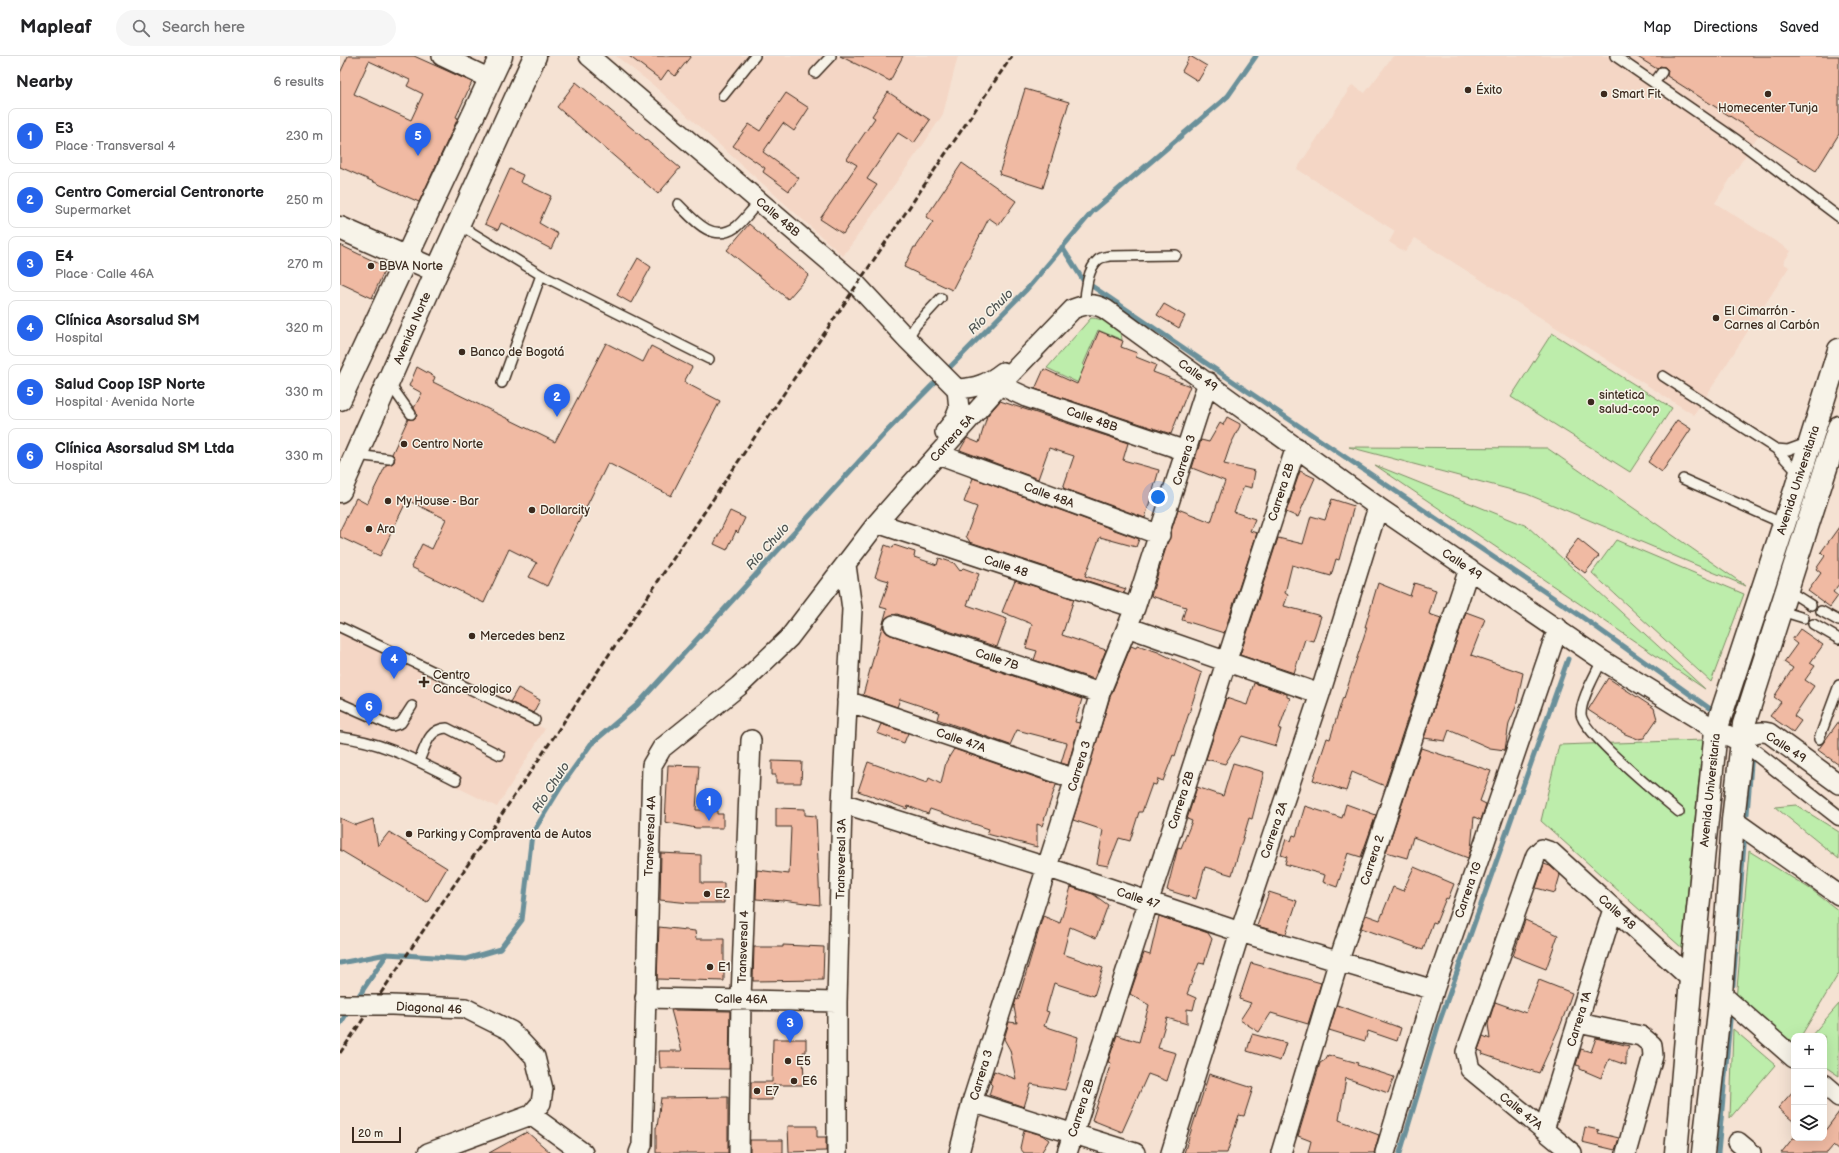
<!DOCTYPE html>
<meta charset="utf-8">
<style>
:root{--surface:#fff;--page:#f6f6f6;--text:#202124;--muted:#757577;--line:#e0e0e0;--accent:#2563eb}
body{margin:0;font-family:"Balsamiq Sans",sans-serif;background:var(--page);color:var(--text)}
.controls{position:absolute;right:12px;bottom:12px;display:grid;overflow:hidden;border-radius:8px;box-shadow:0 4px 16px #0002}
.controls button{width:36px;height:36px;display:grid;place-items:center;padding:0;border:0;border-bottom:1px solid var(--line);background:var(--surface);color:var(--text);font:20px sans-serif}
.scale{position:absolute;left:12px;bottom:10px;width:49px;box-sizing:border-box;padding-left:4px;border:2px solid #3b2a1e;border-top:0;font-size:11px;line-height:14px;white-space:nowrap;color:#3b2a1e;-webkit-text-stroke:3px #f7f3e8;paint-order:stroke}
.you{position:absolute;left:818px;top:441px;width:14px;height:14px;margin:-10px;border:3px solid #fff;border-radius:50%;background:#1a73e8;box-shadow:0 0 0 6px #1a73e833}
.badge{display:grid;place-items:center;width:26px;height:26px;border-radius:50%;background:var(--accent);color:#fff;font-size:13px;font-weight:700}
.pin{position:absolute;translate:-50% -33px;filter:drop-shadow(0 1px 2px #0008)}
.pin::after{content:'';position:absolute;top:21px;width:14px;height:12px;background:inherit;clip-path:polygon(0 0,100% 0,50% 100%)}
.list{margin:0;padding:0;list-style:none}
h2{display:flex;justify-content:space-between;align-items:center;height:52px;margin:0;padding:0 16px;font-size:17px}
h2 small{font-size:13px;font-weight:400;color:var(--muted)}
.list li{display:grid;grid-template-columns:26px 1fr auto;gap:12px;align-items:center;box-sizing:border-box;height:56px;margin:0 8px 8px;padding:0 8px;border:1px solid var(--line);border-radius:8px}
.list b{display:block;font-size:15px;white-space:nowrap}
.list p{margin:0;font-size:13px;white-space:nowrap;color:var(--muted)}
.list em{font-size:13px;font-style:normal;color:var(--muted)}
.icon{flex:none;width:22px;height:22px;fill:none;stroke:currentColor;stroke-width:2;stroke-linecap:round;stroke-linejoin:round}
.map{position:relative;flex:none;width:1499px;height:1097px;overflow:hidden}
header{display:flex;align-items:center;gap:24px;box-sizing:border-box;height:56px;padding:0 20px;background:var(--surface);border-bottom:1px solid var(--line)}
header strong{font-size:19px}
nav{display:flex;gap:22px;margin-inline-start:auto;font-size:14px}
.search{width:280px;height:36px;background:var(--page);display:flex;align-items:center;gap:10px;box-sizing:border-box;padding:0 14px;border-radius:22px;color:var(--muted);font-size:15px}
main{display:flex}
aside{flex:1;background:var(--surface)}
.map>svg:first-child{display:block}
.built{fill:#f4d6c5}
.green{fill:#bdedab;stroke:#7c8c64}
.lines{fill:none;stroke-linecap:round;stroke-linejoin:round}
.stream{stroke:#6b909a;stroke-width:5}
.building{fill:#f0baa3;stroke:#3b2a1e;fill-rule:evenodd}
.service-casing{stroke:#3b2a1e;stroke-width:12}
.pedestrian-casing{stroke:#3b2a1e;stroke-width:17}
.minor-casing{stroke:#3b2a1e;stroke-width:22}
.tertiary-casing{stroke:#3b2a1e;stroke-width:25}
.secondary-casing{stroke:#3b2a1e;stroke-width:25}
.primary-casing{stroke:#3b2a1e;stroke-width:25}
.service{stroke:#f7f3e8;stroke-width:9}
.pedestrian{stroke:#f7f3e8;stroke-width:14}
.minor{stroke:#f7f3e8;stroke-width:19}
.tertiary{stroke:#f7f3e8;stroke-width:22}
.secondary{stroke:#f7f3e8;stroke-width:22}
.primary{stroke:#f7f3e8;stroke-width:22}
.rail{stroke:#3b2a1e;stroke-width:3;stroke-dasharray:6 3;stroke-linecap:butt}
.minor-bridge-casing{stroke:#3b2a1e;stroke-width:22;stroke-linecap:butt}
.minor-bridge{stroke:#f7f3e8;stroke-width:19}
.poi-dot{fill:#3b2a1e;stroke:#f7f3e8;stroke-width:1.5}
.labels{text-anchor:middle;stroke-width:3;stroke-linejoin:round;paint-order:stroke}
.poi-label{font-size:12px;fill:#3b2a1e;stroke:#f7f3e8;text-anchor:start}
.street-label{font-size:12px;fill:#3b2a1e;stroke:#f7f3e8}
.water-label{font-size:13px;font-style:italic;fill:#4f5452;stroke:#f7f3e8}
</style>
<header>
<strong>Mapleaf</strong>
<div class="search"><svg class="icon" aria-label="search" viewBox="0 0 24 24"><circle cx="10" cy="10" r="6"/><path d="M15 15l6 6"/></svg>Search here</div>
<nav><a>Map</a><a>Directions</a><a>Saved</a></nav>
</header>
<main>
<aside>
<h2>Nearby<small>6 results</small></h2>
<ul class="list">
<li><span class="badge">1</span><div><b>E3</b><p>Place · Transversal 4</p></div><em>230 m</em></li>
<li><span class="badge">2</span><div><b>Centro Comercial Centronorte</b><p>Supermarket</p></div><em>250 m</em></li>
<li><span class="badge">3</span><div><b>E4</b><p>Place · Calle 46A</p></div><em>270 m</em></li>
<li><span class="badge">4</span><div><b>Clínica Asorsalud SM</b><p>Hospital</p></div><em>320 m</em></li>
<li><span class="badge">5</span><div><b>Salud Coop ISP Norte</b><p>Hospital · Avenida Norte</p></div><em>330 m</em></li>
<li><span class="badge">6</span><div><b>Clínica Asorsalud SM Ltda</b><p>Hospital</p></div><em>330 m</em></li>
</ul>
</aside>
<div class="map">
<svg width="1499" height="1097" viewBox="0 0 1499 1097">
<rect width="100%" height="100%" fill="#f5e2d3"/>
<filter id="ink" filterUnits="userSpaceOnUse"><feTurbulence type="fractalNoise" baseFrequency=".025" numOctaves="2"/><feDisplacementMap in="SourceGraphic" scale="8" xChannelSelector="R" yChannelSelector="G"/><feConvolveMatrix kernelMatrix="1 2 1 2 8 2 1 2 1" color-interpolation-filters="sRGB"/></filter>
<g filter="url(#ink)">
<path class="built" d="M276,0h342l-15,58 -18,28 -82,114 -190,-171z
M1053,0h243l123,78 -44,69 76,48 -8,12 6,4 -95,148 -279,-177 -10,14 -16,-10 6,-11 -98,-62 55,-84 13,8z
M0,569l205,104 -48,78 -157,-78z"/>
<path class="green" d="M751,262c11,0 31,9 31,22l-24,-10 -15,35 12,6 -8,16 -40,-19z
M1212,277l120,75 -42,64 -119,-75z
M1009,391l198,1 199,138 -219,-92z
M1035,409l152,61 178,163z
M1276,484l128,54 -33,88 -119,-109z
M1363,684l-21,208 -141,-127 18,-76z
M1456,749l43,27v27l-64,-52z
M1409,795l63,39 27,21v62l-38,63h-7v12l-58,-48z
M1499,948v72l-15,-10v-30h-13z
M1393,973l42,36 -45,53z"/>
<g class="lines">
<path class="stream" d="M722,191l21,33 499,337 127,91
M1407,758l5,-62
M0,907l47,-9
M1393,929l11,-141
M16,944l31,-46 79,5 34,-10 22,-29 10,-86 30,-49 29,-41 46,-39 248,-272 142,-144 66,-78 135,-115 28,-40
M0,968l9,-14
M1060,1097l39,-130 129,-364
M1378,1097l13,-144"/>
</g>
<path class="building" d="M8,0h66l58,26 -16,35 2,1 -39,84 -79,-35v-94zM29,5l41,19 -3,6 16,8 -12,26 -57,-26z
M289,0h62l-16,20 -7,-6 -7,10z
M500,0h63l-13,25z
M850,0l17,10 -9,15 -16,-10z
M1296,0h203v78l-23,37 -149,-95 1,-6 -3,-3 -5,-1 -3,3z
M236,26l104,86 -22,26 -101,-87z
M685,33l44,13 -26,86 -44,-14z
M548,36l42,28 -16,23 -16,-10 -31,46 10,6 -34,49 -23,-15 37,-54 -10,-6 28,-41 -3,-2z
M446,37l23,15 -15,23 -11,-8 -20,29 36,26 -10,13 -26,-19 2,-4 -32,-22 16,-22 11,7z
M622,107l54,38 -17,24 -10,-7 -37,72 -48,-23 10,-20h2l17,-25 -7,-5z
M170,113l13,6 -3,7 31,14 -12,27 19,11 -7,15 -50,-26 -3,7 -13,-6z
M409,168l60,51 -21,24 -61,-49z
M0,189l46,22 -14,31 -32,-15z
M298,202l13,9 -20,36 -14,-8z
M824,248l21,12 -6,12 -22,-13z
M759,275l24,10 -2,6 16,6 -1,4 20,8 -3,7 37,14 -19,48 -136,-45 9,-20 33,15z
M266,287l37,19 8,-16 41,21 -8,15 36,19 -49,95 -63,-33 -61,123 -18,-9 8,-14 -28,-14 -25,54 -73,-36 11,-23 10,5 14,-30 -39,-19 -27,56 -40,-19v-7l16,-32 11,6 19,-39 8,-3 1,-5 -3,-3 16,-35h6l3,-3 -3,-8 8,-15 -13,-7 8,-19 18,10 -2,5 122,60z
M660,345l128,42 -5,17 36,10 -14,48 -82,-30 11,-32 -25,-8 -11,31 -78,-29 7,-12 12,5 8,-27z
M887,361l13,7v2l-10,20 -6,18 31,7 -3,17 -8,-2 -10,26 21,7 -5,12 7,2 -33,100 -42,-13 4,-13 -35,-11 27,-87 33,13 14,-41 -33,-13 9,-28 8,2 11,-19 3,2z
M1337,364l14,9 -29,43 -14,-10z
M960,415l15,7 -17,39 -12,-5z
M633,422l166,61 -3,8 -36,-10 -15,39 41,13 -2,4 -154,-51 -4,-6 11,-29 -13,-5z
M992,443l22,7 -15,54 -3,-1 -5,17 -39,-11 -7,28 3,2 -4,11 37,10 -8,25 -8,-2 -11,34 -54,-18 38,-117 25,6 8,-28 14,4z
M390,455l15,7 -7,15 -2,-2 -9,19 -13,-6z
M1499,471v57l-6,8 5,4 -8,11 -22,-16 13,-18 -5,-4 9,-13 -4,-4z
M1238,483l21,17 -14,17 -21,-16z
M545,489l8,3 1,-3 21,7 -1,5 23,8 2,-7 15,5 6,8 3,-3 16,6 -12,31 40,14 -10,28 -100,-33 -10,3 -3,4 -1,6 3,5 5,3 191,64 -7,23 5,1 -12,42 -7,-2 6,-20 -50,-13 -7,15 -73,-26 2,-7 -39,-13 -3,8 -34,-12 24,-86 -7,-2 9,-26 -14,-4z
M675,524l59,19 -12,36 44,15 -12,29 -60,-19 3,-9 -11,-3 6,-24 -30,-12z
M1038,527l32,13 4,-13 22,7 -7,24 12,4 -56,168 -33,-14 -6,19 -33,-11 14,-42 3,1 13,-42 1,1 23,-71h-2z
M1126,556l19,7 -14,36 52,18 -7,34 -7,16 -4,27 -15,-2 -41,-18 -4,11 -21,-3z
M1460,573l23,16 -13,18 5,3 -10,14 9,6 -20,30 7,5 -8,11 -23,-16 11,-14 -7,-5 19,-29 -9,-6 13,-18 -5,-4z
M797,589l21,7 44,21 -27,83 -2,-1 -10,26 -5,-2 -2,6 -4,-1 -10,28h-3l-9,29 -11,-3 -11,28 -11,-2 6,-34 -30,-10 37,-123 21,-51 5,2z
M1268,622l46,30 3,11 -13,19 -6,1 -13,-5 -37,-24z
M914,627l33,11v3l3,1 -11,31h2l-5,17 -34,-10 -17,28 -19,-5 20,-61 21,7z
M178,632l22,12 -7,13 -23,-11z
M1499,665v44l-21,-15z
M541,668l27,9 -4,10 -27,-10z
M1081,692l70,23 -11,30 6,3 -5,16 -7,-3 -3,32 -3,9 -55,-21 -6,21 -21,-6z
M614,693l107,37 -5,-1 -14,41 -5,-2v23l-50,-13 2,-5 -59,-20 -2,5 -20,-8 -1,3 -49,-18 10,-29 59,21 2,-5 12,6 5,-22z
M432,705l30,1 -1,21h-25v-8h-4z
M893,707l31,9 -12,47 -3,-1 -17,57 -27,-8 -9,32 -29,-9 11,-43 3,1 11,-27 -5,-2 10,-32 26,9z
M328,709l31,1 -3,44h21v4h6v14h-27l-31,-6z
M1006,748l30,11 -15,42 -13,-4 -11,34 -14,-5 2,-7 -40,-11 2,-7 -6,-2 5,-16 5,2 2,-6 3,1 9,-30 37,12z
M436,752l29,1v6l11,1 4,89 -37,-5 1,1 -28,-2 1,-29 32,4 2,-47h-15z
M0,762l16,7 17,-6 5,27 11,-14 58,36 -20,34 -87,-52z
M321,797l40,2v28h23v20h-34l-30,-3z
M1204,808l6,2 10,9 -5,18 -19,-5z
M1074,811l40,17 -6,15 -2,-1 -10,25 -3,-1 -10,28 -62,-22 5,-13 14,5 13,-33 10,4z
M731,831l22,7 15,11 -12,33 -26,-11 -7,27 40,14 -9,28 -40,-13 -8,28 3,1 -5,14 34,11 -6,30 -7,23 -34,-6 -7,23 -35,-12 3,-10 -2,-2 4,-12 22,8 -6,-29 -6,-11 5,-17 8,1 -3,-16 2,-8 2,1 25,-84 17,7z
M929,836l28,9 -11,33 -29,-8z
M819,860l49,17 4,6 -8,25 -5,-1 -12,31 9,4 -3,12 -6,-1v15l-20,-6 -9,30 18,5 -9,28 -19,-7 -26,58 -30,-12 19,-57 -3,-1 9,-27 22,7 10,-37 -19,-11 14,-41 6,2z
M1185,864l33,15 -12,34 -33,-13z
M319,871l36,4 1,8h28v42l-67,-2z
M443,889l41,2 -1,33 -70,1 1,-34h29z
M911,907l70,20 -13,41 -37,-11 -12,19 -19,-12 11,-17 -12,-4z
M1199,924l33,13 -11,31 -22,49 -57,-19 1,-2 -5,-2 5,-14 7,3 -2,-15 7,-22 31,11z
M997,949l64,23 -4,13 -29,-10 -3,10 -36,-11z
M331,954l59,1 -1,58 -69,-1 -1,-17h23z
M912,978l34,9 -6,18 -33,-10z
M1256,982l33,8 -3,6v13l-17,-6 -8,19 -21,-9v-3l-4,-1 5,-16 10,3z
M433,983h33v13h-3l1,33h-31l-1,15h-21v-18h21z
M988,999l30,8 -1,2 37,12 -6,16 -42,-15 -7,42 40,15 -5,18h-66l3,-12 -13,-5 22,-73 5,-3z
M869,1018l44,14 -9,28 -5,-1 -12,38h-43z
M1454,1034v32l-16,-14z
M388,1041v56h-72v-26h1l4,-29z
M1499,1056v39l-6,-5 -6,7h-46l12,-15h31v-6z
M448,1070h29v11h9v14l-37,1z
M1245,1071l14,3 -1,3 21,5 -4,12 -33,-8z
M684,1074l18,5 7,5 -8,13h-17l-4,-5z
M187,1076l24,21h-62z
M410,1084h33v13h-33z"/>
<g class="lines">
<defs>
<path id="service" d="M1275,0l122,84 102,77
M475,17l16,-17
M1314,27l8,-11
M383,40l32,-40
M338,148c15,15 34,40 58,23 9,-7 15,-18 24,-25
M118,168l83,51 -39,108
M201,219l168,84
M745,248c0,-12 3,-36 13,-44 3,-3 8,-3 11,-4l67,-1
M567,283l9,-14 25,-27
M1323,320l113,73 23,25
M49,327l22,31
M1436,393l12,1 19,-7
M16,399l33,4
M1343,423l101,45
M1449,532l3,5 19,12
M1441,555l23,7
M1481,555l18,10
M1473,568l26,15
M0,571l195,93
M1262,604c-6,14 -21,38 -21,54 1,18 80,83 98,98
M0,647l52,23 9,-3 11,-17
M0,681c44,5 77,24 116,43
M1479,683l20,-54
M79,705c7,-15 9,-32 28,-33l53,27"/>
<path id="pedestrian" d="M1402,686l97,76"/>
<path id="minor" d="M102,0l48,23
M249,0l267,228 51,55 50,50 2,20 -5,12 -9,11
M660,329l26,12 160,54
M617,333c19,-1 31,-5 46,-17
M598,398l222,81
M537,467l258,85
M554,569l206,68
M787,571l193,67
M507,645l228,78
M502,747l204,64 194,65 194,58
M1393,764l106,75
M1381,938l73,64
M305,942l192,4
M1238,967l63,13 11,9 1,11 -27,97
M1484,1028l15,13
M632,1046l163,51
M191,1059l52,38
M1204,1074l69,-221
M1398,1086l13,11
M88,1097l103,-38 10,-12 2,-14 -8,-32 -24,-26 -46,-23
M299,1097l3,-8 10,-380 10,-17 77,-62 50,-48 88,-115 28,-32 95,-106 73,-76c13,-5 20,-6 32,0l273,198 224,153 114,70 26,12c9,-8 14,-12 27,-9l70,51
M399,1097l2,-155 10,-258
M497,1097v-151l5,-199 10,-194 -6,-44
M619,1097l13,-51 103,-323 25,-86 35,-85 73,-226
M727,1097l229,-706
M831,1097l69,-221 80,-238 58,-187
M941,1097l58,-193 130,-391
M1045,1097l49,-163 124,-362
M1232,1097l-102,-84 -4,-17 70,-197 6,-6 9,3 140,127"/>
<path id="tertiary" d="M0,172l97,43"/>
<path id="secondary" d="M1336,1097l15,-174 25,-249 79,-239 44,-141
M1363,1097l18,-159 12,-174 11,-96 95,-297"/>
<path id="primary" d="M0,343l161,-343
M0,435l97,-220 98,-215"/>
</defs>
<use href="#service" class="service-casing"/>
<use href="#pedestrian" class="pedestrian-casing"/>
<use href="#minor" class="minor-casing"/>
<use href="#tertiary" class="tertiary-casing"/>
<use href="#secondary" class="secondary-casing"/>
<use href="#primary" class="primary-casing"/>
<use href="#service" class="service"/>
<use href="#pedestrian" class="pedestrian"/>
<use href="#minor" class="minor"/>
<use href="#tertiary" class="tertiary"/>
<use href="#secondary" class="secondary"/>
<use href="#primary" class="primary"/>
<path class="rail" d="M0,997c226,-331 446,-666 672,-997"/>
<defs>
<path id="minor-bridge" d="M0,949h52l73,3"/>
</defs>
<use href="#minor-bridge" class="minor-bridge-casing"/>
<use href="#minor-bridge" class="minor-bridge"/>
</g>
</g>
<g class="poi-dot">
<circle cx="1128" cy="34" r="4"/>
<circle cx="1264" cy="38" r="4"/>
<circle cx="1428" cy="38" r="4"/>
<circle cx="31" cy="210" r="4"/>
<circle cx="1376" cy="262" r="4"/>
<circle cx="122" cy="296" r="4"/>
<circle cx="1251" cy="346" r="4"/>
<circle cx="64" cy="388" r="4"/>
<circle cx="48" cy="445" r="4"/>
<circle cx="192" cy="454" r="4"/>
<circle cx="29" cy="473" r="4"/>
<circle cx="132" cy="580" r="4"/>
<path d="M82 620h4v4h4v4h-4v4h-4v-4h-4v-4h4z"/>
<circle cx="69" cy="778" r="4"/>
<circle cx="367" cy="838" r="4"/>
<circle cx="370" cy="911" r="4"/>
<circle cx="448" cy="1005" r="4"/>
<circle cx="454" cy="1025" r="4"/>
<circle cx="417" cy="1035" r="4"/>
</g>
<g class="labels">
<g class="poi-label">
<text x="1136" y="38">Éxito</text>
<text x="1272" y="42">Smart Fit</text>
<text x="1428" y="56" text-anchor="middle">Homecenter Tunja</text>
<text x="39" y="214">BBVA Norte</text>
<text x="1384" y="259">El Cimarrón -<tspan x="1384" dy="14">Carnes al Carbón</tspan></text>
<text x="130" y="300">Banco de Bogotá</text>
<text x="1259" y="343">sintetica<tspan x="1259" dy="14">salud-coop</tspan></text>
<text x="72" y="392">Centro Norte</text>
<text x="56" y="449">My House - Bar</text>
<text x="200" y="458">Dollarcity</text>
<text x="37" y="477">Ara</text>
<text x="140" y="584">Mercedes benz</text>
<text x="93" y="623">Centro<tspan x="93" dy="14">Cancerologico</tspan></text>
<text x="77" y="782">Parking y Compraventa de Autos</text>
<text x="375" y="842">E2</text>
<text x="378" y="915">E1</text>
<text x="456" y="1009">E5</text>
<text x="462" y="1029">E6</text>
<text x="425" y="1039">E7</text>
</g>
<g class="street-label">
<text transform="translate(438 161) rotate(40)" y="4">Calle 48B</text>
<text transform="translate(72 272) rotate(-67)" y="4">Avenida Norte</text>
<text transform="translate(858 319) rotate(36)" y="4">Calle 49</text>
<text transform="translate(752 363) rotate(19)" y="4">Calle 48B</text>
<text transform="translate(612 382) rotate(-48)" y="4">Carrera 5A</text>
<text transform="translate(844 404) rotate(-73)" y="4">Carrera 3</text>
<text transform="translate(1458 424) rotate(-72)" y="4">Avenida Universitaria</text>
<text transform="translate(941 436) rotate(-72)" y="4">Carrera 2B</text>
<text transform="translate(709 439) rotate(20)" y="4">Calle 48A</text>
<text transform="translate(1122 508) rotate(34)" y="4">Calle 49</text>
<text transform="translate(666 510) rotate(18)" y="4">Calle 48</text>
<text transform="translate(657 603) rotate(18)" y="4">Calle 7B</text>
<text transform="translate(621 684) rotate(19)" y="4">Calle 47A</text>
<text transform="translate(1446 691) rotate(33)" y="4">Calle 49</text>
<text transform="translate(739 710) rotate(-73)" y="4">Carrera 3</text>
<text transform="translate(1370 734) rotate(-84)" y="4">Avenida Universitaria</text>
<text transform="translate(841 744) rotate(-72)" y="4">Carrera 2B</text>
<text transform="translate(934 774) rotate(-71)" y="4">Carrera 2A</text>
<text transform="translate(310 780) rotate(-88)" y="4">Transversal 4A</text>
<text transform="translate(501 803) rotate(-89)" y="4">Transversal 3A</text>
<text transform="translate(1032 804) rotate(-72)" y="4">Carrera 2</text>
<text transform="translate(1128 834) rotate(-71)" y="4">Carrera 1G</text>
<text transform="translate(798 842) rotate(18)" y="4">Calle 47</text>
<text transform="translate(1277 856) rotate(42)" y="4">Calle 48</text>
<text transform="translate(403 891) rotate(-88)" y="4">Transversal 4</text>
<text transform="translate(401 943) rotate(1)" y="4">Calle 46A</text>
<text transform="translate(89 952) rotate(3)" y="4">Diagonal 46</text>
<text transform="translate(1239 963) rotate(-73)" y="4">Carrera 1A</text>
<text transform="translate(641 1019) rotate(-73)" y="4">Carrera 3</text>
<text transform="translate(741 1052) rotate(-72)" y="4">Carrera 2B</text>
<text transform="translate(1181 1055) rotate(39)" y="4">Calle 47A</text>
</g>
<g class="water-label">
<text transform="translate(650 255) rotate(-45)" y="5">Río Chulo</text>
<text transform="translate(427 490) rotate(-48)" y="5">Río Chulo</text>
<text transform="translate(210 731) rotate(-57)" y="5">Río Chulo</text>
</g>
</g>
</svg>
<div class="controls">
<button>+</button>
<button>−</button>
<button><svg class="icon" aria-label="layers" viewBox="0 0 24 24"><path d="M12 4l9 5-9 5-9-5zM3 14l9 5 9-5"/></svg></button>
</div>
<div class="scale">20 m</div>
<div class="you"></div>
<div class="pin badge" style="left:369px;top:765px">1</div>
<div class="pin badge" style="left:217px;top:361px">2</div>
<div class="pin badge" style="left:450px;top:987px">3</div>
<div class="pin badge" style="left:54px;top:623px">4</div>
<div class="pin badge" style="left:78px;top:100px">5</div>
<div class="pin badge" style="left:29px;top:670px">6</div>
</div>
</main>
